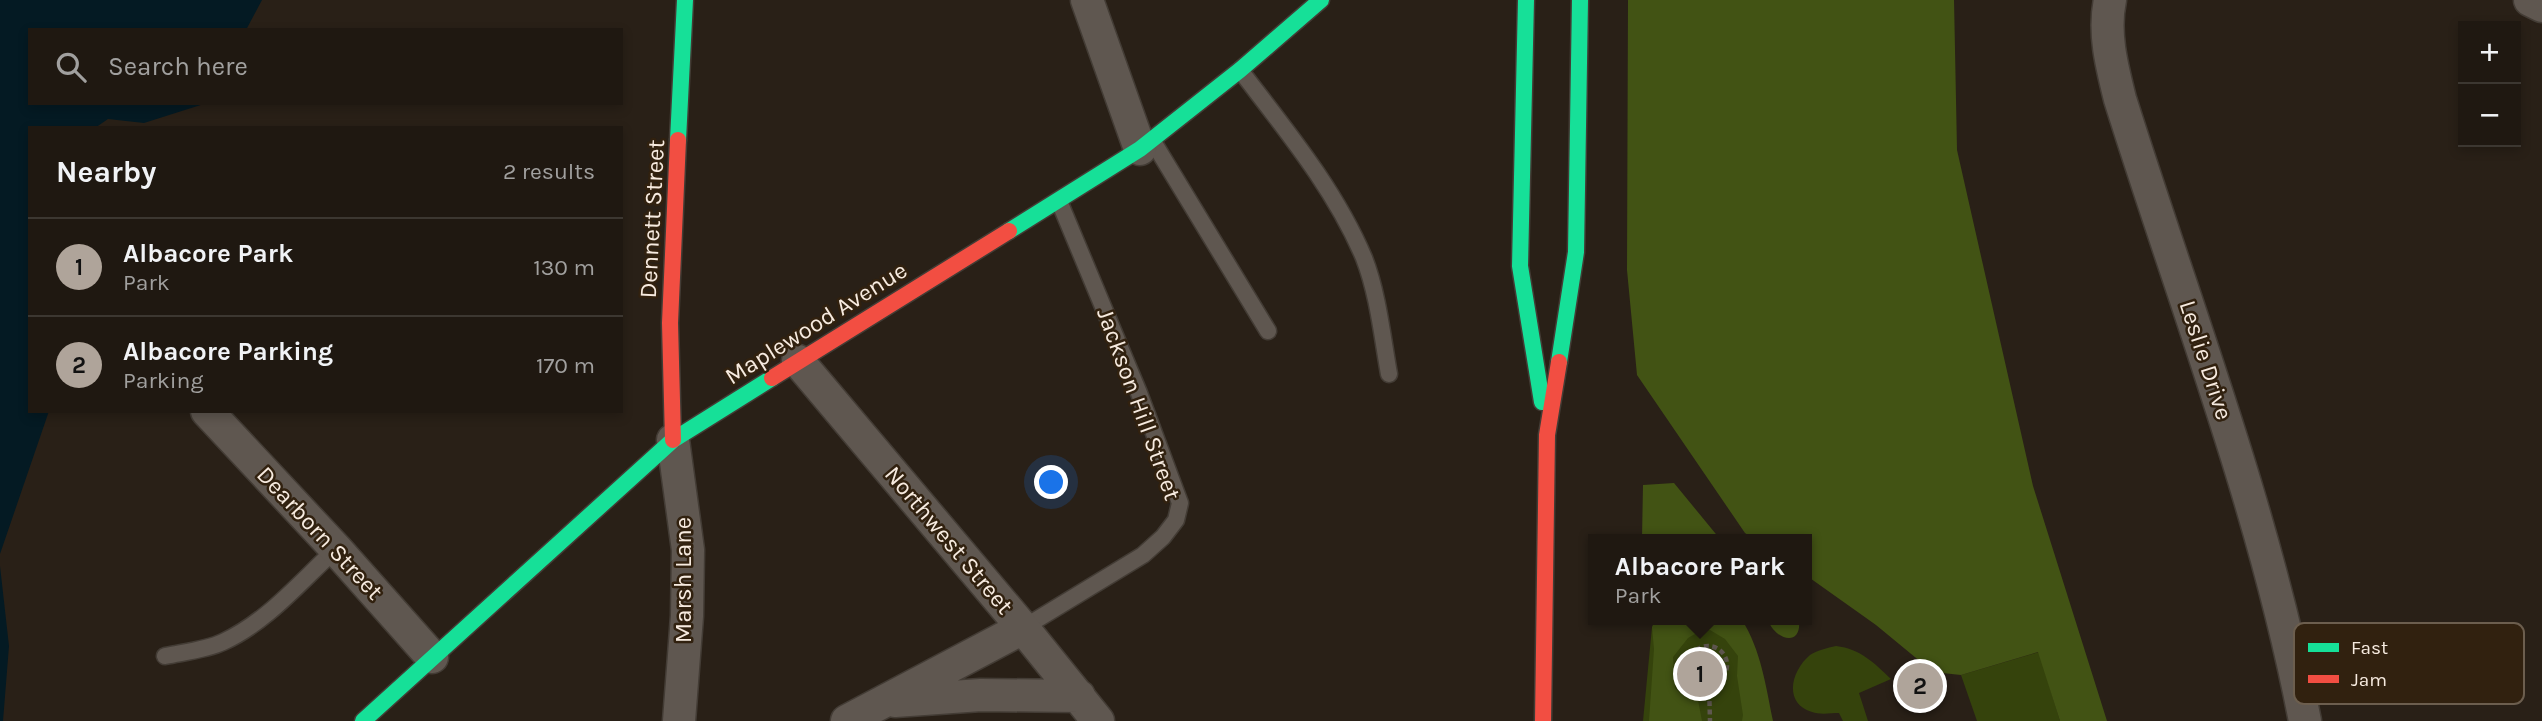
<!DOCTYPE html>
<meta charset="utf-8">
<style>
:root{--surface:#1f1811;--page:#2c251f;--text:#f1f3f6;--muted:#a1a09f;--line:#3c3731;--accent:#afa49a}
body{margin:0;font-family:Karla,sans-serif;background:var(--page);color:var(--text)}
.controls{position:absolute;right:21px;top:21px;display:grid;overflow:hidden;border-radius:0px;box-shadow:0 4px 10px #0003}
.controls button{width:63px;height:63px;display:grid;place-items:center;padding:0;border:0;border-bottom:2px solid var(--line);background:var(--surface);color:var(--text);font:35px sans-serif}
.you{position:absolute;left:1052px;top:483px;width:24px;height:24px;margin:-18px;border:5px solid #fff;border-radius:50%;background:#1a73e8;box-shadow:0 0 0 10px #1a73e833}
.badge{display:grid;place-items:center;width:46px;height:46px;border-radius:50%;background:var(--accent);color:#111;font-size:23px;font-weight:700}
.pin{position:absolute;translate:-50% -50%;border:4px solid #fff;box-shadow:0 2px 7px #0006}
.popup{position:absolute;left:1588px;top:534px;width:224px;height:91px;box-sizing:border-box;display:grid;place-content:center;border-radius:0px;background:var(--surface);filter:drop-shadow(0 2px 5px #0005);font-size:23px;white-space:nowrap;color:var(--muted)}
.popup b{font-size:26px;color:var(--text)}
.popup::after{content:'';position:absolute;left:50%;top:100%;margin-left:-14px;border:14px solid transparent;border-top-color:var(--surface)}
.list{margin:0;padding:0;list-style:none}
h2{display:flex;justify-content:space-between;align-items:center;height:91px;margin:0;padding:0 28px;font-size:30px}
h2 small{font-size:23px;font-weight:400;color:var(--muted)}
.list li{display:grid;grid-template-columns:46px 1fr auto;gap:21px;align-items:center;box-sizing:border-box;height:98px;padding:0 28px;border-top:2px solid var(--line)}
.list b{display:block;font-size:26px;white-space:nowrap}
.list p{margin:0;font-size:23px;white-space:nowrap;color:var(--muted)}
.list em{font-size:23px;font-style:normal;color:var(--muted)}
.icon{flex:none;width:38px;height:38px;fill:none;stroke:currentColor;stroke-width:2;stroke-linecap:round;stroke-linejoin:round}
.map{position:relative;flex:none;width:2542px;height:721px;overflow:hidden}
.search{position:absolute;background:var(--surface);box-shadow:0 4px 10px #0003;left:28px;top:28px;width:595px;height:77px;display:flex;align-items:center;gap:18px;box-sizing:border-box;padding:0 24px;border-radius:0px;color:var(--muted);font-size:26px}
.panel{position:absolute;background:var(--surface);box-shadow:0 4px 10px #0003;left:28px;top:126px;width:595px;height:287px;border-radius:0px}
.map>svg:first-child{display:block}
.green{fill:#35430c}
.forest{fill:#425314}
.water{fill:#041a23}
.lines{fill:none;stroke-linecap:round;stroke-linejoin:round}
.lane-casing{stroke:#433c35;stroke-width:19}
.street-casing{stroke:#433c35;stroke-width:35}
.fast-casing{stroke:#433c35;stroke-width:19}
.jam-casing{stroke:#433c35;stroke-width:19}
.path{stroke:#5f574f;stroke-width:4.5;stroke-dasharray:5 3.5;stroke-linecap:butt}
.lane{stroke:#5f5750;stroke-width:16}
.street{stroke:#5f5750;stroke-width:32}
.fast{stroke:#16e098;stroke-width:16}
.jam{stroke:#f24e42;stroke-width:16}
.tree{fill:#7d8b52}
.labels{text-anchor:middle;stroke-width:5;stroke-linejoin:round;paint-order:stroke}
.street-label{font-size:24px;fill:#f7ebe0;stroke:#31210f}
.key{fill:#31210f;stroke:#6c5e4e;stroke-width:2}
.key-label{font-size:19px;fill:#f7ebe0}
</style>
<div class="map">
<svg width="2542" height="721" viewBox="0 0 2542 721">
<rect width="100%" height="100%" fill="#292017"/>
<path class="green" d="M1689,620h50l25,101h-121l9,-94z
M1836,646c25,3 38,17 55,33l-32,14 9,28h-25l-4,-8c-8,0 -19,2 -27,-1 -29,-9 -21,-41 -2,-57 8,-5 17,-7 26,-9z
M2039,652l21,69h-83l-16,-46z"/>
<path class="forest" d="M1628,0h326l3,150 76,336 74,235h-47l-22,-69 -77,23 -28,-3 -57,-47 -69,-49v-37h-53l-9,-6 -108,-158 -10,-105z
M1674,483l46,56h-78l1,-54z
M1655,620h87c19,30 24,67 31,101h-31l1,-6 -6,-39 1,-20 -13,-17 -15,-9h-8l-14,8 -15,19 2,31 5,5 18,7 4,21h-53l5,-72 -2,-22z
M1768,620h31c3,28 -24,20 -31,0z"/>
<path class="water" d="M0,0h262l-16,30h-216v73h177l-63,20 -36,-4 -13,9h-65v283h19l-49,143z
M0,566l9,80 -6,75h-3z"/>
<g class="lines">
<defs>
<path id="lane" d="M1240,70c45,59 95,119 124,188 14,36 18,77 25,116
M1152,140l116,191
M1023,628l120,-73 20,-18 13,-17 4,-17 -41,-110 -80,-192
M165,656c19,-4 41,-6 58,-14 44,-20 78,-61 113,-93"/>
<path id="street" d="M1087,0l53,149
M2110,0c-7,33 2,67 10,99 65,207 144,409 185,622
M2530,0l12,6
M798,361l225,267 75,93
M207,411l129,138 96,108
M673,440l15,110 -1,66 -8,105
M895,701l86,-6 98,1
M847,721l176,-93"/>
<path id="fast" d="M1526,0l-6,266 22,136
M678,140l7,-140
M1009,231l131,-82 100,-79 81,-70
M1559,362l17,-110 4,-252
M363,721l310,-281 99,-62"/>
<path id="jam" d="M772,378l237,-147
M673,440l-3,-117 8,-183
M1543,721l4,-286 12,-73"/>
</defs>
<use href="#lane" class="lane-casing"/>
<use href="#street" class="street-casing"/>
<use href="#fast" class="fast-casing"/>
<use href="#jam" class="jam-casing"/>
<path class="path" d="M1689 665a19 19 0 1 1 38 0a19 19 0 1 1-38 0Z
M1709,684l1,37"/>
<use href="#lane" class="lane"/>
<use href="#street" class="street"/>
<use href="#fast" class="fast"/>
<use href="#jam" class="jam"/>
</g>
<circle class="tree" cx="1709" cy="665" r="10"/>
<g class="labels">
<g class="street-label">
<text transform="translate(652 219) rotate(-87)" y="8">Dennett Street</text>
<text transform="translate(816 323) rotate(-32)" y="8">Maplewood Avenue</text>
<text transform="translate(2206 360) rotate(72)" y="8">Leslie Drive</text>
<text transform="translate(1139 404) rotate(70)" y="8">Jackson Hill Street</text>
<text transform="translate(320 533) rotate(47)" y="8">Dearborn Street</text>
<text transform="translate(949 540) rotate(50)" y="8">Northwest Street</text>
<text transform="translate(683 580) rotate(-90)" y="8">Marsh Lane</text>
</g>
</g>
<rect x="2294" y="623" width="230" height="81" rx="10" class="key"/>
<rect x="2308" y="643" width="31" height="9" fill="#16e098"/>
<rect x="2308" y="675" width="31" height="8" fill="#f24e42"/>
<g class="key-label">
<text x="2351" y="654">Fast</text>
<text x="2351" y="686">Jam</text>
</g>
</svg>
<div class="controls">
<button>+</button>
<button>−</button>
</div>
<div class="you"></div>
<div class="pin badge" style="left:1700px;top:674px">1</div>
<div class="popup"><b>Albacore Park</b>Park</div>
<div class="pin badge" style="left:1920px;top:686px">2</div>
<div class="search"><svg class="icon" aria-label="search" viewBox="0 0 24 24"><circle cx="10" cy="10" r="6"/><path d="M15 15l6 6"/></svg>Search here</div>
<section class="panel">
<h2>Nearby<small>2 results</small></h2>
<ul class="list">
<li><span class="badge">1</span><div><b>Albacore Park</b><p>Park</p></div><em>130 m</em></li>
<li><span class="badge">2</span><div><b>Albacore Parking</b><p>Parking</p></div><em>170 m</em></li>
</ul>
</section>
</div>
